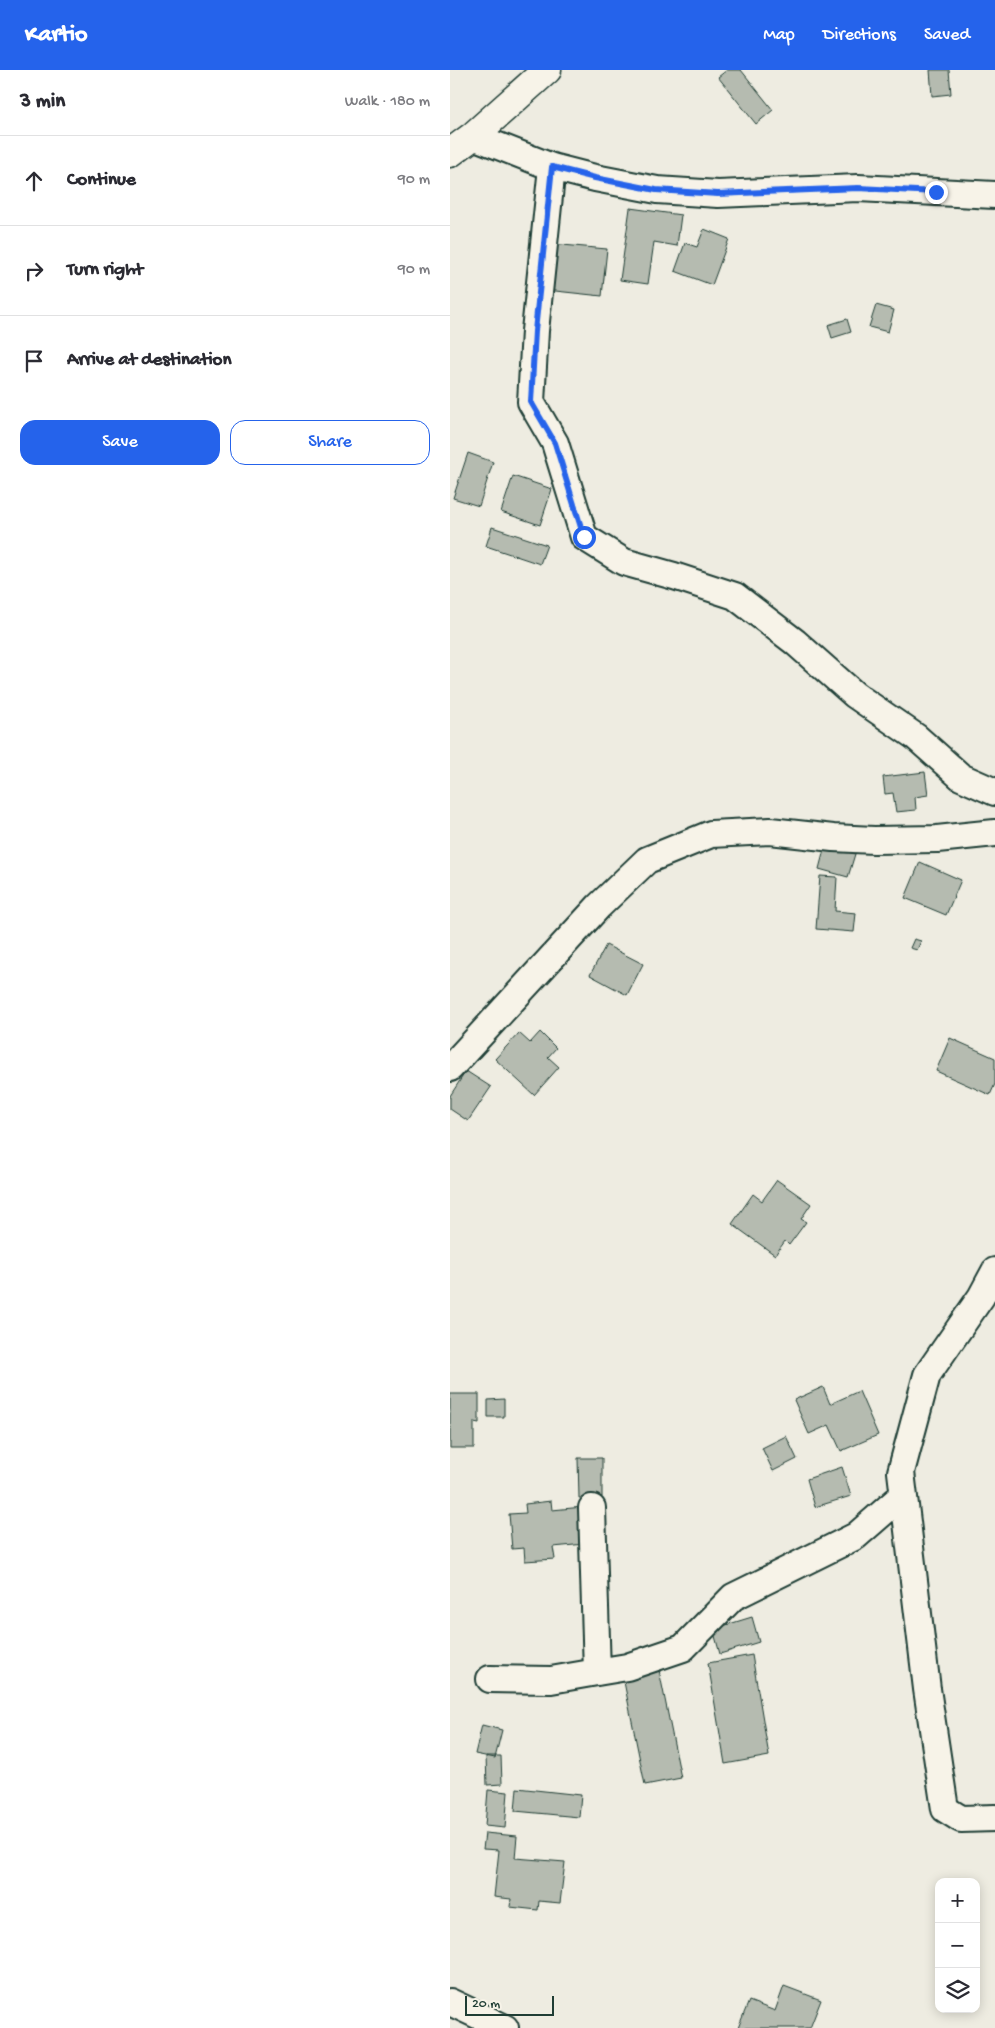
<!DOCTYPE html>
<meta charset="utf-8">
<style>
:root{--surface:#fff;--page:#f2f2f3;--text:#2b2b33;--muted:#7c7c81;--line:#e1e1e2;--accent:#2563eb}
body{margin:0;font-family:"Gochi Hand",sans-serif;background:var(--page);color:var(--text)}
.controls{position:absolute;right:15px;bottom:15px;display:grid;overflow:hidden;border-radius:10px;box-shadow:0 2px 12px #0003}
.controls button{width:45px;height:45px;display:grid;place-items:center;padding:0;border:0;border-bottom:1px solid var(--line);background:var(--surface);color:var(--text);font:25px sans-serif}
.scale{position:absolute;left:15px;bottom:12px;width:89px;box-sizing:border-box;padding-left:5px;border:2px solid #1f3d34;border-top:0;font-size:14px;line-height:18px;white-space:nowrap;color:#1f3d34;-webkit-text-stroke:4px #f7f3e8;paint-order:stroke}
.stop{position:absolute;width:15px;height:15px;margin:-11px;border:4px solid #2563eb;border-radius:50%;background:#fff}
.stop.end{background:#2563eb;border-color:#fff;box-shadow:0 1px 5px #0008}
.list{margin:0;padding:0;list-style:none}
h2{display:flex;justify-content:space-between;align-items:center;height:65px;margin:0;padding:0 20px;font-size:21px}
h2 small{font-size:16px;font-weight:400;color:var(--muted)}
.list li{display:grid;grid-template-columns:32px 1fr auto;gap:15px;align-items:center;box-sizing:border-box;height:90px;padding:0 20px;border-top:1px solid var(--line)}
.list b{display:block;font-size:19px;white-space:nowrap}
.list em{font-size:16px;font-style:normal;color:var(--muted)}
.actions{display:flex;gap:10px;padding:15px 20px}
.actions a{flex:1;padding:11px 0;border:1px solid var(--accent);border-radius:15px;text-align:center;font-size:18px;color:var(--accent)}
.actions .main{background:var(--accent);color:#fff}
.icon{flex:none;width:28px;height:28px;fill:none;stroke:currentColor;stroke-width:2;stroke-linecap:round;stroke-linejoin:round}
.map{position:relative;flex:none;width:545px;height:1958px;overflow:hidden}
header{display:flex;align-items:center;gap:30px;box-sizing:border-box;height:70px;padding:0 25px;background:var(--accent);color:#fff}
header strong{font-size:24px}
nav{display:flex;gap:28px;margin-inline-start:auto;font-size:18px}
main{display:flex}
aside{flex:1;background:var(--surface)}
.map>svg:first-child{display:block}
.building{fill:#b5bbb0;stroke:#1f3d34}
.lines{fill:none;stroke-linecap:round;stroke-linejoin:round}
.street-casing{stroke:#1f3d34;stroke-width:30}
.primary-casing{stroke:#1f3d34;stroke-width:31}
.street{stroke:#f7f3e8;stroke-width:26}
.primary{stroke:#f7f3e8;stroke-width:28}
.route{stroke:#2563eb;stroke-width:6}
</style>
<header>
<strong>Kartio</strong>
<nav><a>Map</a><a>Directions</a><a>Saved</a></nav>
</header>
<main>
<aside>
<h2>3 min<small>Walk · 180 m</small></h2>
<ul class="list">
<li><svg class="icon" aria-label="ahead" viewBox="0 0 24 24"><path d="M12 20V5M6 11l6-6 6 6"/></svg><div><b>Continue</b></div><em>90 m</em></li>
<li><svg class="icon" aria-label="right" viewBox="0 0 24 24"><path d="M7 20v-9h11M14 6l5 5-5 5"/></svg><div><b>Turn right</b></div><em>90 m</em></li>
<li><svg class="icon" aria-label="arrive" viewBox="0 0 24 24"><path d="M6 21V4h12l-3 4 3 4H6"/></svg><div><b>Arrive at destination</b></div></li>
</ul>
<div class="actions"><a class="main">Save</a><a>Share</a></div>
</aside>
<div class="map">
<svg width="545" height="1958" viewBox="0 0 545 1958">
<rect width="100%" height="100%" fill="#eeece1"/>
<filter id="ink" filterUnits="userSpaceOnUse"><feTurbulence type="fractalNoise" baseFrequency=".02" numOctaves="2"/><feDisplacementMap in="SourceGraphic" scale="10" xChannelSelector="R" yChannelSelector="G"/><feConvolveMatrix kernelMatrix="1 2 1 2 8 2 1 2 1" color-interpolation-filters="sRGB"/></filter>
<g filter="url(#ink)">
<path class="building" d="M277,0h14l32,40 -17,14 -38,-47z
M480,0h19l2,24 -19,2z
M180,138l51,7 -4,31 -23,-4 -6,42 -28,-4z
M254,159l25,10 -17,46 -37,-14 10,-28 12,4z
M101,174l56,5 -5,47 -56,-6z
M426,235l18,5 -6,22 -19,-5z
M397,249l4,13 -19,6 -4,-13z
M18,383l25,9 -14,44 -26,-8z
M63,406l39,13 -12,36 -39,-13z
M42,457l55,18 -7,19 -54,-18z
M475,702l3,23 -13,2 1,13 -20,2 -3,-19 -8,1 -2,-17z
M375,776l30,8 -7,23 -29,-8z
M470,792l41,18 -15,35 -41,-17z
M370,806l17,1 -2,34 21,2 -2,19 -38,-3z
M464,869l7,2 -4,9 -7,-2z
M156,875l37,19 -16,31 -37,-20z
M90,962l16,16 -8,9 11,10 -25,28 -39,-36 24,-26 11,10z
M500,968l45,20v26l-5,11 -54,-24z
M16,1001l25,16 -23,34 -18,-12v-13z
M327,1110l34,24 -10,15 5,3 -17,23 -4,-4 -10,14 -43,-31 21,-30 9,7z
M373,1317l7,17 29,-13 19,44 -37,16 -12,-26 -20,9 -15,-34z
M0,1324h29v29l-5,-1v26h-24z
M54,1329v18h-16v-17z
M336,1366l11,23 -24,12 -11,-23z
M128,1388h24v39l-23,1z
M392,1397l9,29 -36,11 -8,-28z
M101,1431l1,9 31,-3 2,37 -32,3 2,12 -30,2 -1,-13 -12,1 -3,-35 17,-1 -1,-9z
M302,1547l7,25 -39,12 -7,-25z
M302,1585l17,101 -44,8 -17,-101z
M209,1600l22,108 -36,7 -22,-108z
M32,1655l20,5 -7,28 -20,-4z
M36,1686h15l1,28 -15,1z
M67,1718l64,7 -2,22 -64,-6z
M38,1720l20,2 -3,36 -20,-2z
M35,1763l32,3 -2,22 50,4 -5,41 -21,-2 -1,9 -28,-3 1,-8 -17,-2 5,-47 -16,-1z
M334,1916l37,14 -11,28h-72l11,-27 26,10z"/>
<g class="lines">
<defs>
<path id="street" d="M23,66l79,31 43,11 62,12 61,4 140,-6 137,7
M102,97l-17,164 -4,71 24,41 29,94 40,25 50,14 61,20 60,46 60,53 61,42 45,40 34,15
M0,998l149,-162 48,-46 64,-26 59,-3 63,7 41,2 63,-1 58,-6
M545,1201l-14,26 -54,78 -26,97 26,217 18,120 16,10 34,-1
M142,1438l5,164
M40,1609l61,1 46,-8 30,-5 56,-19 50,-51 123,-61 47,-41
M0,1932l55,26"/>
<path id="primary" d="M0,83l23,-17 74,-66"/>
</defs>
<use href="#street" class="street-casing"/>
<use href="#primary" class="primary-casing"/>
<use href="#street" class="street"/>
<use href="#primary" class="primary"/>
</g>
</g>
<g class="lines" filter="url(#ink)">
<path class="route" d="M134,467l-29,-94 -24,-41 4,-71 17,-164 43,11 61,12 62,4 140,-6 78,4"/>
</g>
</svg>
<div class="controls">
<button>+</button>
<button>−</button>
<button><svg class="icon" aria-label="layers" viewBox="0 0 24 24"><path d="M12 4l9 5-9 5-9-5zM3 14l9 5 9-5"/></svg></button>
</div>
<div class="scale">20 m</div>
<div class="stop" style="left:134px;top:467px"></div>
<div class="stop end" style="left:486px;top:122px"></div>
</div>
</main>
